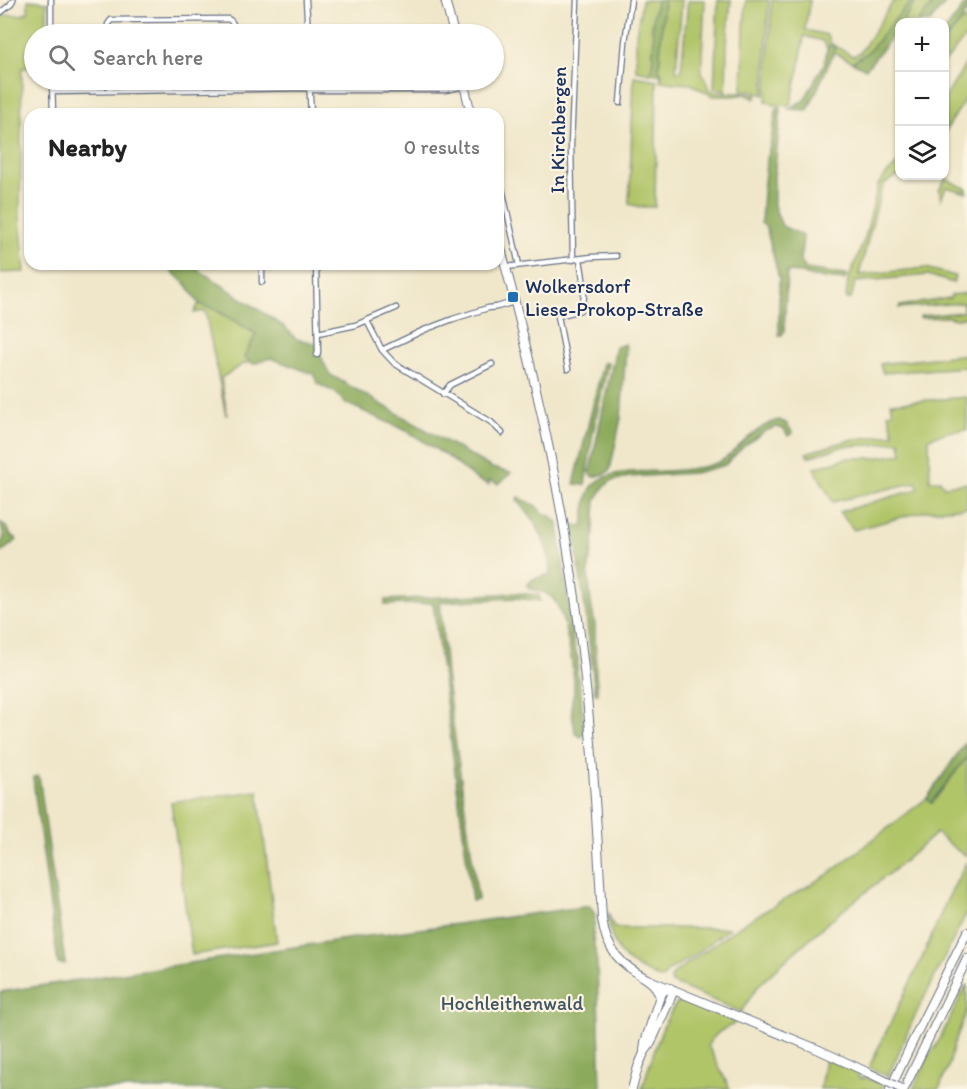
<!DOCTYPE html>
<meta charset="utf-8">
<style>
:root{--surface:#fff;--page:#f6f6f6;--text:#222;--muted:#767676;--line:#e0e0e0}
body{margin:0;font-family:Itim,sans-serif;background:var(--page);color:var(--text)}
.controls{position:absolute;right:18px;top:18px;display:grid;overflow:hidden;border-radius:12px;box-shadow:0 2px 4px #0004}
.controls button{width:54px;height:54px;display:grid;place-items:center;padding:0;border:0;border-bottom:2px solid var(--line);background:var(--surface);color:var(--text);font:30px sans-serif}
.list{margin:0;padding:0;list-style:none}
h2{display:flex;justify-content:space-between;align-items:center;height:78px;margin:0;padding:0 24px;font-size:26px}
h2 small{font-size:20px;font-weight:400;color:var(--muted)}
.icon{flex:none;width:33px;height:33px;fill:none;stroke:currentColor;stroke-width:2;stroke-linecap:round;stroke-linejoin:round}
.map{position:relative;flex:none;width:967px;height:1089px;overflow:hidden}
.search{position:absolute;background:var(--surface);box-shadow:0 2px 4px #0004;left:24px;top:24px;width:480px;height:66px;display:flex;align-items:center;gap:15px;box-sizing:border-box;padding:0 21px;border-radius:33px;color:var(--muted);font-size:22px}
.panel{position:absolute;background:var(--surface);box-shadow:0 2px 4px #0004;left:24px;top:108px;width:480px;height:162px;border-radius:18px}
.map>svg:first-child{display:block}
.green{fill:#b0c468;stroke:#667a63;stroke-width:1.5}
.forest{fill:#8caa5c;stroke:#546c5d;stroke-width:1.5}
.lines{fill:none;stroke-linecap:round;stroke-linejoin:round}
.street-casing{stroke:#666f84;stroke-width:7}
.primary-casing{stroke:#666f84;stroke-width:10}
.highway-casing{stroke:#666f84;stroke-width:10}
.street{stroke:#fff;stroke-width:4.5}
.primary{stroke:#fff;stroke-width:8}
.highway{stroke:#fff;stroke-width:8}
.primary-bridge-casing{stroke:#666f84;stroke-width:10;stroke-linecap:butt}
.primary-bridge{stroke:#fff;stroke-width:8}
.poi-dot{fill:#1f6fb2;stroke:#fcf5e5;stroke-width:2}
.labels{text-anchor:middle;stroke-width:4.5;stroke-linejoin:round;paint-order:stroke}
.street-label{font-size:20px;fill:#1b2f5e;stroke:#fcf5e5}
.poi-label{font-size:20px;fill:#1b2f5e;stroke:#fcf5e5;text-anchor:start}
.park-label{font-size:20px;fill:#405460;stroke:#fcf5e5}
</style>
<div class="map">
<svg width="967" height="1089" viewBox="0 0 967 1089">
<rect width="100%" height="100%" fill="#fcf5e5"/>
<filter id="ink" filterUnits="userSpaceOnUse"><feTurbulence type="fractalNoise" baseFrequency=".0167" numOctaves="2"/><feDisplacementMap in="SourceGraphic" scale="12" xChannelSelector="R" yChannelSelector="G"/><feConvolveMatrix kernelMatrix="1 2 1 2 8 2 1 2 1" color-interpolation-filters="sRGB"/></filter>
<filter id="wash" filterUnits="userSpaceOnUse"><feTurbulence type="fractalNoise" baseFrequency=".008" numOctaves="4" result="noise"/><feDisplacementMap in="SourceGraphic" scale="24" xChannelSelector="R" yChannelSelector="G"/><feGaussianBlur stdDeviation="1.35" result="paint"/><feColorMatrix in="noise" values="0 0 0 0 0 0 0 0 0 0 0 0 0 0 0 0 0 1.4 0 .05"/><feComposite in="paint" operator="in"/></filter>
<g filter="url(#wash)">
<rect width="100%" height="100%" fill="#f0e7ca"/>
<path class="green" d="M28,0l19,2v32h-13v33l-12,1 -2,148 5,56 -25,1v-254l4,-4h20v-2h4z
M642,0h15l-4,15 -1,15 2,7 -2,30 -3,6 -13,-3v-35z
M664,0h18l-6,71h5l7,-71h17l-4,73 5,5 2,10c13,10 34,1 49,7l-2,4 -9,-5 -12,2h-21l-22,-12 -17,-1 -14,-2 2,-6 -3,-7z
M718,0h13l-4,45 -1,46 -12,-3z
M746,0h23l-5,95 -14,-5 -8,1 2,-63z
M772,0h38l-5,30 22,5 4,9 -4,4 -4,-7 -19,-5 -4,29 -9,39c-12,3 -15,2 -25,-3z
M894,0h19c-8,8 -16,17 -23,25 -13,16 -19,28 -38,37l-18,-10 1,-6 18,10 7,-3z
M917,0h19l-18,22h-16z
M967,19v16l-22,27v-22l17,-19z
M967,62v34l-22,36v-34z
M634,76l23,4 -2,127h-15l-11,-3z
M899,162v13l-14,8 -5,11 -21,81 67,-7 29,8 -2,7 -25,-8 -73,7 -4,17h-5l2,-19 17,-42 13,-53 5,-7z
M946,179l21,10v4l-21,-6 -5,12 -2,-9z
M967,293v24l-12,2 -7,-2 -28,1v-2l43,-4v-9l-64,5 1,-2 50,-8 1,-3z
M199,303l4,3 13,4 40,24 -12,23 7,5 -8,2 -22,14 6,37h-1l-21,-104 -11,2z
M967,354v13l-84,6 -3,-9z
M967,397v33l-16,1 -22,7 1,43 10,-1 4,6 23,-3v24l-42,4 -71,19 -15,-18 79,-23 -1,-7 -84,20 -19,-34 33,-10h27l28,-4 -2,-13 -28,4 -27,1 -37,11 -2,-4 44,-13 44,-6 -6,-21 5,-1 -2,-9z
M967,757v99l-9,-5 -22,-18 -35,31 -69,55 -42,37 -32,30 -17,26 -69,-29 -2,-3 4,-7 67,-48 86,-50 100,-77 5,5z
M258,791l19,151 -85,13 -21,-153z
M967,861v51l-55,110 -24,55 -19,-10 53,-109 24,-56z
M608,912l6,16h115l-34,27 -27,16 -6,8c-35,-13 -53,-28 -54,-67z
M967,984v26l-14,37 -3,15 -11,27h-26l18,-38 4,-3z
M681,1000l52,20 1,3 -1,2c-12,4 -18,9 -25,20l22,44h-88c6,-19 23,-80 39,-89z
M825,1058l34,15 -1,4 5,2 1,-2 20,8 -2,4h-62z"/>
<path class="forest" d="M657,0h7l-5,68 3,7 -13,-2 3,-6 2,-30 -2,-7 1,-15z
M913,0h4l-15,22h-2l-1,4 -2,3 2,2v4l-4,-2 -29,36 -14,-7c19,-9 25,-21 38,-37 7,-8 15,-17 23,-25z
M936,0h12l-18,22h-12z
M967,2v9l-4,6 -1,4 -17,19v-9z
M831,44l4,2 -1,6 -26,58 -19,-1 11,-7h3l22,-40 2,-14z
M776,109h5l-7,68v29l8,20 18,8 3,4 -3,23 6,8 41,6 -3,5 -31,-3 -12,-4 -14,-1 -3,59 -2,4h-3v-57l-13,-51 -5,-4c1,-19 2,-38 5,-58 3,-19 9,-37 10,-56z
M163,264h27l95,63 11,12 19,4 14,31 163,94 19,5 -7,7 -6,4 -9,-4v5l-13,-6 -28,-22 -39,-25 -64,-29 -9,-10 -18,-9 -5,-10 -42,-16 -18,6 -9,-7 12,-23 -40,-24 -13,-4 -6,-5 -10,-16z
M625,344l1,5 -5,69 -11,52 -5,4 -12,3 -3,-3v-4l26,-123z
M603,363h5l-15,69 -8,53 -11,-1z
M779,420l7,3 7,10 -5,3 -4,-7 -8,-2 -11,4 -22,16 -18,18 -30,8 -66,4 -18,4 -8,7 -7,12 -3,46 -5,26 3,32 4,21 1,50 2,19h-3l-9,-79 -13,-90 10,1c2,-11 2,-26 7,-36 12,-22 53,-18 74,-19 18,-1 37,-2 55,-9 9,-4 14,-11 21,-17 10,-10 26,-22 39,-25z
M518,497l17,8 8,8 8,3 7,7 15,118 5,18 -1,13 4,23 3,39 -3,3 -6,-4c-1,-10 -5,-24 -3,-33 1,-8 2,-1 2,-9 1,-19 -9,-77 -20,-91 -6,-7 -17,-10 -25,-11l-2,-4 6,-6 17,-5c0,-30 -14,-53 -33,-74z
M0,522l8,7 3,7 4,1 2,3 -17,13v-8l4,-8z
M516,593l23,2 1,6 -24,-3 -76,4 6,73 32,225 -6,1 -39,-298 -48,2v-5z
M967,740v17l-36,46 -4,-5z
M39,776l26,188h-7l-23,-169 -2,-18z
M590,906l5,9 -2,24 4,23 4,127h-601v-97l353,-54z"/>
</g>
<g filter="url(#ink)">
<g class="lines">
<defs>
<path id="street" d="M51,0v34
M306,0l2,34
M0,13l10,-8 3,-5
M108,34v-10l3,-4 117,-1c7,3 5,9 6,15
M52,80l1,34
M109,80l1,10
M309,80l2,34
M53,92l252,-4 8,2h132l20,-4
M620,103l5,-61 6,-42
M498,171l21,94
M573,260l-2,-116 6,-144
M262,264v18
M316,264l2,88 -1,3
M506,267l86,-10 24,-1
M367,321l15,29 12,13 97,59 11,11
M318,333l38,-8 40,-17
M382,350l42,-20 29,-11 35,-11 9,-1 17,-5
M568,369l-10,-53 22,-6c8,-13 2,-36 0,-51
M443,394l7,-9 42,-21"/>
<path id="primary" d="M445,0l9,34
M463,80l8,34
M498,238c31,114 58,229 75,346 17,111 23,223 29,335 4,31 19,46 45,60l170,70 52,24"/>
<path id="highway" d="M647,979l7,6 6,11
M644,1050l1,-8 15,-46 4,-5 6,-3
M632,1089l6,-22 6,-14 7,-10 23,-53
M890,1089l32,-67 45,-90
M904,1089l63,-130"/>
</defs>
<use href="#street" class="street-casing"/>
<use href="#primary" class="primary-casing"/>
<use href="#highway" class="highway-casing"/>
<use href="#street" class="street"/>
<use href="#primary" class="primary"/>
<use href="#highway" class="highway"/>
<defs>
<path id="primary-bridge" d="M869,1073l33,16"/>
</defs>
<use href="#primary-bridge" class="primary-bridge-casing"/>
<use href="#primary-bridge" class="primary-bridge"/>
</g>
</g>
<rect class="poi-dot" x="507" y="291" width="12" height="12" rx="3"/>
<g class="labels">
<g class="street-label">
<text transform="translate(558 130) rotate(-89)" y="7">In Kirchbergen</text>
</g>
<g class="poi-label">
<text x="525" y="293">Wolkersdorf<tspan x="525" dy="23">Liese-Prokop-Straße</tspan></text>
</g>
<g class="park-label">
<text x="512" y="1010">Hochleithenwald</text>
</g>
</g>
</svg>
<div class="controls">
<button>+</button>
<button>−</button>
<button><svg class="icon" aria-label="layers" viewBox="0 0 24 24"><path d="M12 4l9 5-9 5-9-5zM3 14l9 5 9-5"/></svg></button>
</div>
<div class="search"><svg class="icon" aria-label="search" viewBox="0 0 24 24"><circle cx="10" cy="10" r="6"/><path d="M15 15l6 6"/></svg>Search here</div>
<section class="panel">
<h2>Nearby<small>0 results</small></h2>
<ul class="list">
</ul>
</section>
</div>
